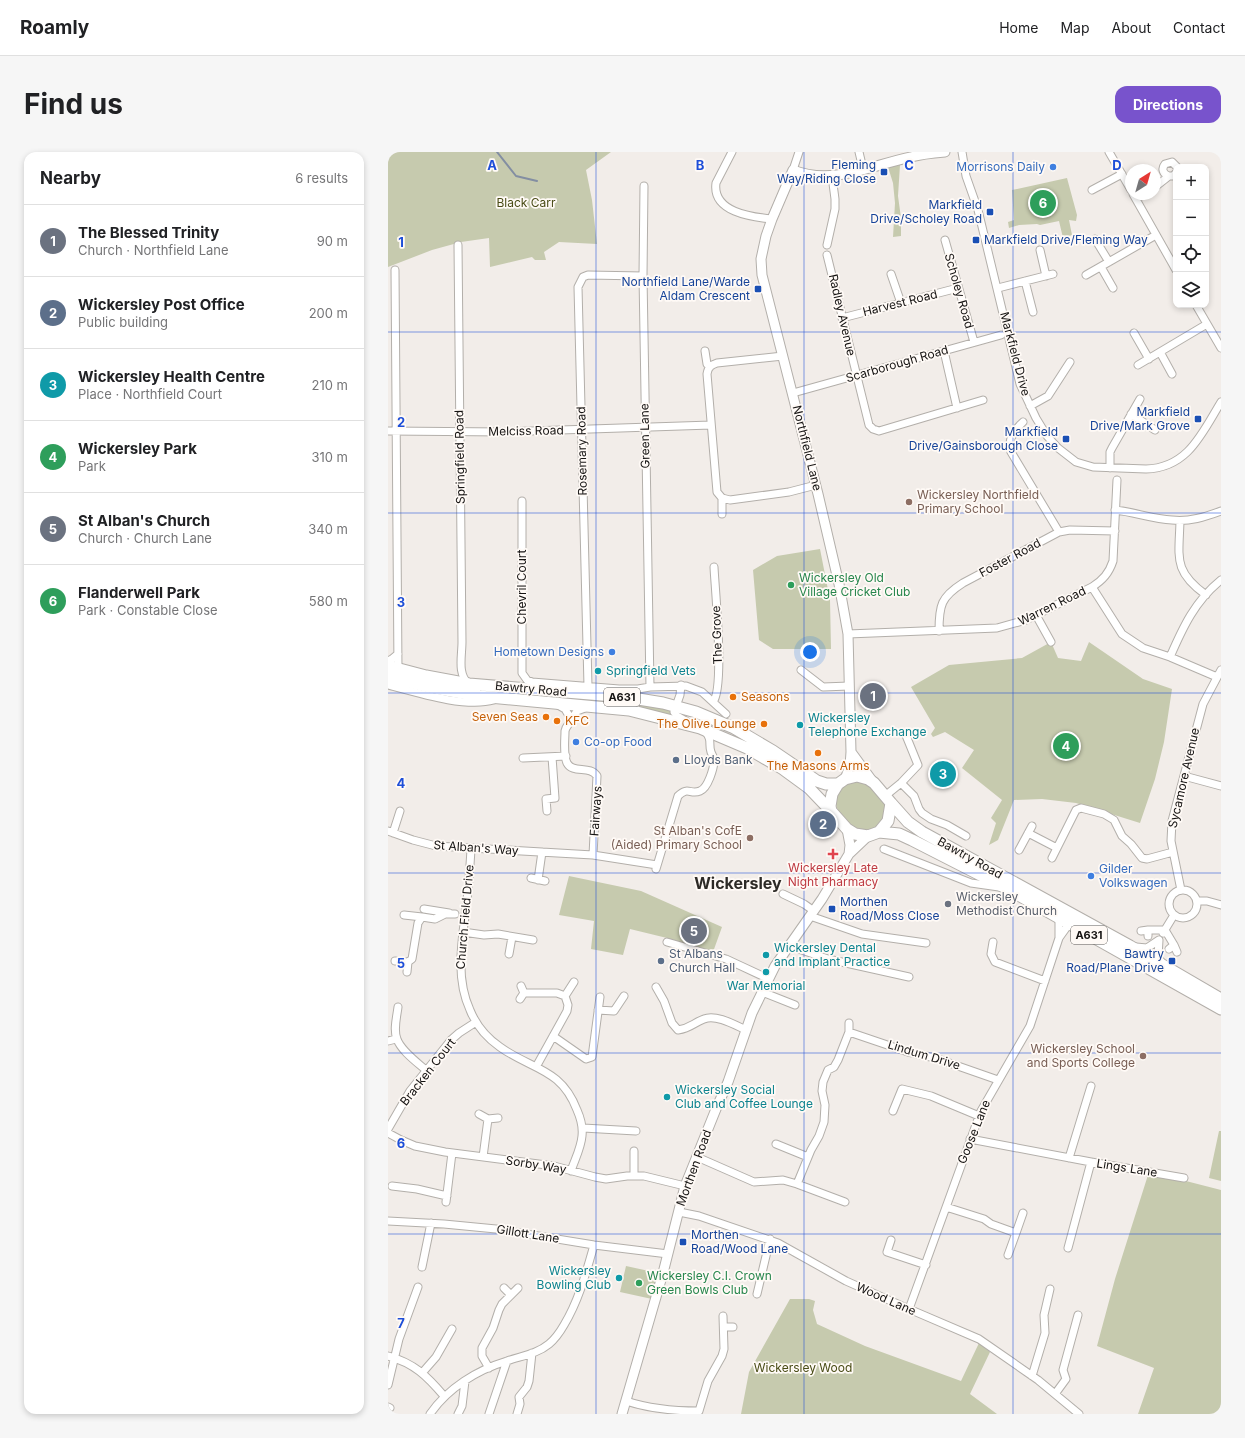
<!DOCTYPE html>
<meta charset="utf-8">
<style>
:root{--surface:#fff;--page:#f6f6f6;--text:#202124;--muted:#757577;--line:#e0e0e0;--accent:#7853cc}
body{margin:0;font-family:Inter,sans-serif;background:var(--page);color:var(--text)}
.controls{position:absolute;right:12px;top:12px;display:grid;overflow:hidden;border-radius:8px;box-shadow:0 2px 6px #0003}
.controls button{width:36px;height:36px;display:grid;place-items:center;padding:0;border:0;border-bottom:1px solid var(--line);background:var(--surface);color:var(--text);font:20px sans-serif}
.compass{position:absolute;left:737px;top:12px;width:36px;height:36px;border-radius:50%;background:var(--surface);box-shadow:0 2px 6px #0003;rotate:37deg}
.you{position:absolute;left:422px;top:500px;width:14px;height:14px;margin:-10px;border:3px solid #fff;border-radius:50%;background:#1a73e8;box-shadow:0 0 0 6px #1a73e833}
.badge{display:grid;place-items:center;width:26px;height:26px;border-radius:50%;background:var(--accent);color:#fff;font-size:13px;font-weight:700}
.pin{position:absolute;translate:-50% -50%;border:2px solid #fff;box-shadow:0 1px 4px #0006}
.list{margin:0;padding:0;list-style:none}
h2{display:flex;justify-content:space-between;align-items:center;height:52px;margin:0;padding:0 16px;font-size:17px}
h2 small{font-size:13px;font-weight:400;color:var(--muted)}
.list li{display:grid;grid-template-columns:26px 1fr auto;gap:12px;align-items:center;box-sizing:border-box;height:72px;padding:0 16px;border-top:1px solid var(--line)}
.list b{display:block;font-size:15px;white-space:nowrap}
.list p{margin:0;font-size:13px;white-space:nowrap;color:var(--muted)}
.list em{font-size:13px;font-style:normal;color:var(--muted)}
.icon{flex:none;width:22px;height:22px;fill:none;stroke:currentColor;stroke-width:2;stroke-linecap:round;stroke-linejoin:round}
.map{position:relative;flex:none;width:833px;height:1262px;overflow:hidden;border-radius:12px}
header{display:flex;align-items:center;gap:24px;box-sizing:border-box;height:56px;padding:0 20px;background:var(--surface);border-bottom:1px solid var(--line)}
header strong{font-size:19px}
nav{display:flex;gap:22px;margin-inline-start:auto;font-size:14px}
.intro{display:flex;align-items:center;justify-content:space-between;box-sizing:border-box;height:96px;padding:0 24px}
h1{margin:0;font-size:28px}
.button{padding:10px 18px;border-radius:12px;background:var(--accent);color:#fff;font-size:14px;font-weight:700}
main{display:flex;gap:24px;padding:0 24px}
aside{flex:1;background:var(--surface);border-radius:12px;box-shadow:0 2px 6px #0003}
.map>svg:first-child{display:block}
.green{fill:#c6caae}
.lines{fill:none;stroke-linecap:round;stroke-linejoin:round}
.stream{stroke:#838ea2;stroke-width:2}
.street-casing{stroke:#b3afaa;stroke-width:9}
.secondary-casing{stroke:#b3afaa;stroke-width:11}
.primary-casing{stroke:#b3afaa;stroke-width:13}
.street{stroke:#fff;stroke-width:7}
.secondary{stroke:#fff;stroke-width:9}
.primary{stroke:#fff;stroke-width:11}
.grid{fill:none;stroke:#1d4ed8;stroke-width:1;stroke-opacity:0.55}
.shop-dot{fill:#3f7fe0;stroke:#fffaf6;stroke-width:1.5}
.transit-dot{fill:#1a4fb4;stroke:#fffaf6;stroke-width:1.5}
.education-dot{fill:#8d6e63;stroke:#fffaf6;stroke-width:1.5}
.leisure-dot{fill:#2e9e5b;stroke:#fffaf6;stroke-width:1.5}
.culture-dot{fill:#0f9aa8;stroke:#fffaf6;stroke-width:1.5}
.food-dot{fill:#e8710a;stroke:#fffaf6;stroke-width:1.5}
.service-dot{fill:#5c6f8a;stroke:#fffaf6;stroke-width:1.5}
.health-dot{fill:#e0444e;stroke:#fffaf6;stroke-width:1.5}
.worship-dot{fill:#6b7280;stroke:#fffaf6;stroke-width:1.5}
.labels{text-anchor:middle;stroke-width:3.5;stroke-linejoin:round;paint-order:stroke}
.shield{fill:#fffaf6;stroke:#5b5856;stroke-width:1}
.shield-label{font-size:11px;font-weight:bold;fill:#151312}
.transit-label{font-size:12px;fill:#164399;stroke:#fffaf6;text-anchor:end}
.shop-label{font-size:12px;fill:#366cbe;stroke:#fffaf6;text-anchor:end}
.park-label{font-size:12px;fill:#494c16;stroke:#fffaf6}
.street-label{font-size:12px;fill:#151312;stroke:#fffaf6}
.education-label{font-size:12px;fill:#785e54;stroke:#fffaf6;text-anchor:end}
.leisure-label{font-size:12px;fill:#27864d;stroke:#fffaf6;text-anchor:start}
.culture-label{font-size:12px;fill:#0d838f;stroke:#fffaf6;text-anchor:start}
.food-label{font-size:12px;fill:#c56008;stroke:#fffaf6;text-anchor:start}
.service-label{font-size:12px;fill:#4e5e75;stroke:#fffaf6;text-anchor:start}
.health-label{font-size:12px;fill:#be3a42;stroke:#fffaf6}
.worship-label{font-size:12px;fill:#5b616d;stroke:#fffaf6;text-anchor:start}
.district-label{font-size:16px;font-weight:bold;fill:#2d2a26;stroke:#fffaf6}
.grid-label{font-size:13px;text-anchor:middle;font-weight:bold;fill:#1d4ed8;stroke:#fffaf6;stroke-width:3.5;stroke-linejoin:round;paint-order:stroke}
</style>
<header>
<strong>Roamly</strong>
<nav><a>Home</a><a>Map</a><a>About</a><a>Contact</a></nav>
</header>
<div class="intro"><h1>Find us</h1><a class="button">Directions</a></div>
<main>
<aside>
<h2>Nearby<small>6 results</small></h2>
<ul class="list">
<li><span class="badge" style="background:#6b7280">1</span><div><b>The Blessed Trinity</b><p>Church · Northfield Lane</p></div><em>90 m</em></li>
<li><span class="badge" style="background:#5c6f8a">2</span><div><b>Wickersley Post Office</b><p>Public building</p></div><em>200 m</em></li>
<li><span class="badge" style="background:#0f9aa8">3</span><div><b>Wickersley Health Centre</b><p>Place · Northfield Court</p></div><em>210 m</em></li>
<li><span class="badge" style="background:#2e9e5b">4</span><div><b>Wickersley Park</b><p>Park</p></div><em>310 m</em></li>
<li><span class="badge" style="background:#6b7280">5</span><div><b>St Alban's Church</b><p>Church · Church Lane</p></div><em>340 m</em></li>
<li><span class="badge" style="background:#2e9e5b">6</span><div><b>Flanderwell Park</b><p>Park · Constable Close</p></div><em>580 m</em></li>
</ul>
</aside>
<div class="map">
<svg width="833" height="1262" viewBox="0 0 833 1262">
<rect width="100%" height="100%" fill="#f2ede9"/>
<path class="green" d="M0,0h223l-25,18 6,30 5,44 -38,-2 -15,10 2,8h-11l-3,-3 -42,10 -1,-29 -28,4 -29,8 -44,17z
M512,13l-2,31 3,22v18l-8,1 2,-34 -2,-20 -5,-16z
M679,26l10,37 -1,6 -7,-1 3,15 -9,3 -4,-17 -19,4 -3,-1 -18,1 -10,3 -1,-6 6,-2 -2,-30z
M432,397l10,51 1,49h-58l-14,-9 -6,-70 24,-14z
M663,490l7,16 23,3 8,-19 54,37 29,10 -8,53 -9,37 -15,44 -64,-20 -34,-4 -28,1 -16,40 -9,5 7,-22 -5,-5 11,-18 -40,-32 12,-18 -29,-18 -12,5 -2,-3 4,-6 -24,-41 38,-22 73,-7z
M126,539l101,8 57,9 2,8 -30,-8 -26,-4 -105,-8z
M465,629l13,2 18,19 2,11 -5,11 -9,7h-16l-18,-20 -3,-10 5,-13z
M181,724l72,15 81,36 -9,25 -46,-14 -37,-9 -7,26 -32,-6 3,-28 -35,-6z
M831,979h2v50l-12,-3z
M760,1023l34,5 39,10v224h-83l16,-46 -57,-22 18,-67z
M238,1114l32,7 -6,26 -32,-7z
M402,1147h19l6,2 -2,9 4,14 48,22 96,35 18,-38 11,9 -20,42 27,20h-256l8,-42z"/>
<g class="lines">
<path class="stream" d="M109,0l19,24 21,5"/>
<defs>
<path id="street" d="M344,0l-16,31c-4,29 35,34 56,36
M471,0l4,17
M574,0l4,24 12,34 42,174 16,34 11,18 11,12 18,14 17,5 53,2c42,-1 56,-36 75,-67
M721,0l22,38
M405,18l6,-18
M781,24c-6,-2 -8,-7 -4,-12l7,-2 5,5
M256,34l-1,90 7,411
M767,35l14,-11h4l3,-3
M704,38l30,-16
M745,42l43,76
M748,47l8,-5
M707,87l14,23
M557,88l29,102
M70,93l4,397c0,14 -5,33 7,42
M439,93l8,-36v-10l-3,-23
M652,98l6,26
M439,103l42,170 4,4 6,2 104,-31
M713,115l12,21
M7,118l3,401
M503,122l10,29
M698,123l70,-40
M637,129l8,31
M610,136l55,-14
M808,153l25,43
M454,166l116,-30
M746,181l15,26
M317,199l2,13 3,3
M556,199l13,57
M772,200l12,22
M395,204l-66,7c-6,2 -9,4 -10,11l10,118 5,6 8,2 59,-8 27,-7
M750,213l69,-41
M405,241l208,-58
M642,254l18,-10 22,-34
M743,262l24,16
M635,270c-9,8 -16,18 -12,30l48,80
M0,279l116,1 207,-7
M722,316v-16l2,-4 28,-49
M134,349v172l5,7 5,2 87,7h19l12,-2 36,-1 16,6 24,22
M727,358c19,2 38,9 57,10 17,2 33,-3 49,-9
M334,362v-16
M792,369c-1,37 -7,50 26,74
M704,435l30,47 21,14 27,9 47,20
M648,463l15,27
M551,479c0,-26 2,-34 24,-48l96,-51 11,-2 45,1
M460,482l149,-6 29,-8 66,-33c11,-7 17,-14 21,-26l4,-81
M782,505c13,-30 25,-56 51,-77
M0,509l4,-2 6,-5
M413,518l22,17 26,-1
M0,533c30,8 77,23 106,15
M293,533l-1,10 -6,17 3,4 9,5
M200,534l-10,-399 5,-10 5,-2 55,1
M325,550c12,-14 2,-113 1,-135
M170,553l7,4 6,10
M197,556l-8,3 -11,17 -1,3c0,9 -2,23 2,32 6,11 23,2 30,13l-4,79
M135,606l43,-2
M796,624l37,10
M513,631l13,13 5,13 3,4 9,6 16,6 19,11
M497,644l16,-13 17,-18 -13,-32
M159,659l-1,-12 9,-1 -3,-41
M0,679l25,9 23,6 157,9 64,10
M5,681l7,-22
M640,681l29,15 19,-38 5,-2 23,6 10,6 8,16 9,8 11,14 5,1 26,-7
M83,697c-1,17 -2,34 -4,51 -4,36 -13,75 3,110 6,15 17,28 30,37 32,23 61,21 77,63 4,9 6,17 5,26 -1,12 -7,23 -11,35
M496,697l87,34 28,4
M631,698l13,-24
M664,706l5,-10
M268,717l22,-73c10,-10 12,-1 22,-5 8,-3 14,-23 14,-31 0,-3 -2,-5 -3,-8 -3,-9 2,-11 -6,-21
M143,726l14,3
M150,728l4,-28
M781 752a14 14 0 1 1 28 0a14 14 0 1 1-28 0Z
M793,738l-10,-49 1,-20 31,-117 18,-34
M395,742l21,10 10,7
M809,749h10l14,4
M36,757l25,4
M16,763l18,2
M422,764l52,18 64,9
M671,766v20
M760,778h17l9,15
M753,779l7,-1v6
M75,780l21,3 14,-1 35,6
M775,781l11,-18
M279,790l59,17 43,20
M605,790l-2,12 4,8 50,19
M402,794l38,13 81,18
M748,795l11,1 12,-8 -1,17 4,6
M781,797l5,-4 3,7
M121,802l3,-17
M7,809l13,1 4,-3 6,-36 4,-6 13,2 10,-5h10
M19,820l1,-10
M268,835l8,14 8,22 6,7c13,-2 15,-7 26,-11 12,-5 31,6 42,11
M374,840l33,13
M136,841h33l8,3
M132,847l4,-6 -3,-7
M10,855c-1,9 -5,23 -1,32 4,12 21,24 30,32
M210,858l16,1 10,-15
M461,880l59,20 27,6 63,22
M165,884l33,23 6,-2 8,-60
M0,889l8,-2
M148,915l31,-56 1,-6 -3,-9 9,-14
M505,959l9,-22 29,7 48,20
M91,962l9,5 -5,38
M100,967l10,-1
M195,976l53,3
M0,977l22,-38 41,-51 8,-7 17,-11
M0,981l13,7 14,6 30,6 109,14 41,11 11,2 21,-3h17l41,10
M582,987l121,23 93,16
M388,992l32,13
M309,1005l57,25 29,-2 14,4 48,18
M681,1006l22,-72
M246,1024v-25
M409,1032l14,-34 8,-14 5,-14 1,-17 -3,-14 1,-9 5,-12 6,-3 4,-7 11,-28v-9
M4,1034l25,3 30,7
M58,1050l6,-49
M558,1055l38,12 7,5 25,9 -8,22
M291,1060l20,4 79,27 68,38 63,28 70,30 59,41 41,34
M0,1069l56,3 52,5 98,16 74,9
M628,1081l7,-20
M503,1088l-4,12 39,13
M680,1096l23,-86
M34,1115l9,-44
M116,1136l7,7
M369,1142l13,-55
M521,1157l72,-198 49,-85 29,-88 10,-14 1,-4
M336,1175h9
M0,1204c26,7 39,20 56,40
M101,1216l-7,-12v-8l11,-20 6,-18 3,-6 16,-16
M34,1221l14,-16 16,-28
M644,1224l13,-43 -1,-18 6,-26
M0,1233l11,-46 19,-52
M667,1242l11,-15 -3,-9 15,-55
M238,1249c24,8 48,10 73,10l9,-30 14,-25 2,-7 -1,-33
M0,1255l2,1
M42,1262c18,-26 47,-44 77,-53 14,-5 30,-7 42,-17 6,-5 11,-12 15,-19 15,-25 22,-52 30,-80
M70,1262l4,-8 3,-25
M101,1262l18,-53
M129,1262l3,-10 -1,-7 8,-10 2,-6 3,-28"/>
<path id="secondary" d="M463,600l22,30
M457,627l5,-13 1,-14 -3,-118 -9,-50 -21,-90 -56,-219 -1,-16 5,-23 6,-17 21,-49c39,16 79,-5 118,-13 11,-3 22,-4 34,-5
M459,677l3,16 -1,9
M234,1262l41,-141 22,-87 31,-77 12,-27 24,-69 23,-47 47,-67 27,-45 19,-18"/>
<path id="primary" d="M0,514l38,10 43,8 157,13 37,6 33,9 38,16 39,23 44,30 9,3h12
M0,525l41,10 50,9 150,14 71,18 47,20 36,21 26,19 22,23
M503,651l17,19 14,10 208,114 91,53
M491,680l9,-11 3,-18 -17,-20 -6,-4 -11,-3 -12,3 -7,5 -6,10 -2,12 1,5 16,18 8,5 13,2 11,-4 20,2 13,6 94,48 215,121"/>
</defs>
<use href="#street" class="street-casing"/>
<use href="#secondary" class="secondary-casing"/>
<use href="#primary" class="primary-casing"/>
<use href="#street" class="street"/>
<use href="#secondary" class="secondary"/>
<use href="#primary" class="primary"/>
</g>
<path class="grid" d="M208,0v1262M416,0v1262M625,0v1262M0,180h833M0,361h833M0,541h833M0,721h833M0,901h833M0,1082h833"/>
<g class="shop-dot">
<circle cx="665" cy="15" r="4"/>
<circle cx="224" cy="500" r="4"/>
<circle cx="188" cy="590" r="4"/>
<circle cx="703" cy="724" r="4"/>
</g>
<g class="transit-dot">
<rect x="492" y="16" width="8" height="8" rx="2"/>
<rect x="598" y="56" width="8" height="8" rx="2"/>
<rect x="584" y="84" width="8" height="8" rx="2"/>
<rect x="366" y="133" width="8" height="8" rx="2"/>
<rect x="806" y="263" width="8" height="8" rx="2"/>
<rect x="674" y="283" width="8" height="8" rx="2"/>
<rect x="440" y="753" width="8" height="8" rx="2"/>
<rect x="780" y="805" width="8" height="8" rx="2"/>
<rect x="291" y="1086" width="8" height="8" rx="2"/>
</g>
<g class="education-dot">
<circle cx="521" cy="350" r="4"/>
<circle cx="362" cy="686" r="4"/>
<circle cx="755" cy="904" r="4"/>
</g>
<g class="leisure-dot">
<circle cx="403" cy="433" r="4"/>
<circle cx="251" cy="1131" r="4"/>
</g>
<g class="culture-dot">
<circle cx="210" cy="519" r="4"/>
<circle cx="412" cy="573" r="4"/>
<circle cx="378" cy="803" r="4"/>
<circle cx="378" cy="820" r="4"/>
<circle cx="279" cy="945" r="4"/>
<circle cx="231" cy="1126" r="4"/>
</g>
<g class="food-dot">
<circle cx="345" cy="545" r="4"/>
<circle cx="158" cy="565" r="4"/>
<circle cx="169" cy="569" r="4"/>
<circle cx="376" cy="572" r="4"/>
<circle cx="430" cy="601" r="4"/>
</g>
<g class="service-dot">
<circle cx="288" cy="608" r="4"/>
<circle cx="273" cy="809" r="4"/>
</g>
<path class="health-dot" d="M443 696h4v4h4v4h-4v4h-4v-4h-4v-4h4z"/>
<circle class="worship-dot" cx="560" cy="752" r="4"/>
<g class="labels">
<g class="shield">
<rect x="216" y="536" width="36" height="18" rx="3"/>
<rect x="683" y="774" width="36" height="18" rx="3"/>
</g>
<g class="shield-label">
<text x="234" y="549">A631</text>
<text x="701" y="787">A631</text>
</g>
<g class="transit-label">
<text x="488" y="17">Fleming<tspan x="488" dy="14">Way/Riding Close</tspan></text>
<text x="594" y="57">Markfield<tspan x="594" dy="14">Drive/Scholey Road</tspan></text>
<text x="596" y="92" text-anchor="start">Markfield Drive/Fleming Way</text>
<text x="362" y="134">Northfield Lane/Warde<tspan x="362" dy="14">Aldam Crescent</tspan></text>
<text x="802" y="264">Markfield<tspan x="802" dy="14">Drive/Mark Grove</tspan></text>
<text x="670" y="284">Markfield<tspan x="670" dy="14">Drive/Gainsborough Close</tspan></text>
<text x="452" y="754" text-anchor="start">Morthen<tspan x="452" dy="14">Road/Moss Close</tspan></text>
<text x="776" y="806">Bawtry<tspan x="776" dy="14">Road/Plane Drive</tspan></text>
<text x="303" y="1087" text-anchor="start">Morthen<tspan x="303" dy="14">Road/Wood Lane</tspan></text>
</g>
<g class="shop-label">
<text x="657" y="19">Morrisons Daily</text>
<text x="216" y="504">Hometown Designs</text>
<text x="196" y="594" text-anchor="start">Co-op Food</text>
<text x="711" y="721" text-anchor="start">Gilder<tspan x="711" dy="14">Volkswagen</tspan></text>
</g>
<g class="park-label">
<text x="138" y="55">Black Carr</text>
<text x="415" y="1220">Wickersley Wood</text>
</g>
<g class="street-label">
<text transform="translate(571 139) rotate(74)" y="4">Scholey Road</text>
<text transform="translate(512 151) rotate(-14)" y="4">Harvest Road</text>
<text transform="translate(454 163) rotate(77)" y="4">Radley Avenue</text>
<text transform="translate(627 202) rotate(75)" y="4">Markfield Drive</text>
<text transform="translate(509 212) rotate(-16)" y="4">Scarborough Road</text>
<text transform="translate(138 279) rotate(-1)" y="4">Melciss Road</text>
<text transform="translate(257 284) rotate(-91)" y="4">Green Lane</text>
<text transform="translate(419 296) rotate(76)" y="4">Northfield Lane</text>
<text transform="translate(194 299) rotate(-91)" y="4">Rosemary Road</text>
<text transform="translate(72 305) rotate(-91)" y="4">Springfield Road</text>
<text transform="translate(622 406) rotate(-28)" y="4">Foster Road</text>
<text transform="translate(134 435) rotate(-90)" y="4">Chevril Court</text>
<text transform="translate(664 454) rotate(-26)" y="4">Warren Road</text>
<text transform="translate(329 483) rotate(-92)" y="4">The Grove</text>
<text transform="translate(143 537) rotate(5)" y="4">Bawtry Road</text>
<text transform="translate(796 626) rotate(-77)" y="4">Sycamore Avenue</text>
<text transform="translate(208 659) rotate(-86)" y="4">Fairways</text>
<text transform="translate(88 696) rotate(4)" y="4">St Alban's Way</text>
<text transform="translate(582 706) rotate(29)" y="4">Bawtry Road</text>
<text transform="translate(77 765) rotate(-85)" y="4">Church Field Drive</text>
<text transform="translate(536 903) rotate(17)" y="4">Lindum Drive</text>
<text transform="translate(40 920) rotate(-52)" y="4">Bracken Court</text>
<text transform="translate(586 980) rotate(-68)" y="4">Goose Lane</text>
<text transform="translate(148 1013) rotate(9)" y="4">Sorby Way</text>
<text transform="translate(306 1016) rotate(-70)" y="4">Morthen Road</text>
<text transform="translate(739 1016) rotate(9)" y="4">Lings Lane</text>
<text transform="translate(140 1082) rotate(9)" y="4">Gillott Lane</text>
<text transform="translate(498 1147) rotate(24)" y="4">Wood Lane</text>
</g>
<g class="education-label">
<text x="529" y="347" text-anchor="start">Wickersley Northfield<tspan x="529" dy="14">Primary School</tspan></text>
<text x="354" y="683">St Alban's CofE<tspan x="354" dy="14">(Aided) Primary School</tspan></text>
<text x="747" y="901">Wickersley School<tspan x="747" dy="14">and Sports College</tspan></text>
</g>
<g class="leisure-label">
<text x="411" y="430">Wickersley Old<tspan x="411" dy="14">Village Cricket Club</tspan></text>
<text x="259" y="1128">Wickersley C.I. Crown<tspan x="259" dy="14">Green Bowls Club</tspan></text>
</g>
<g class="culture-label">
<text x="218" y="523">Springfield Vets</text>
<text x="420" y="570">Wickersley<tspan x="420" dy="14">Telephone Exchange</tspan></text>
<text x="386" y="800">Wickersley Dental<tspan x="386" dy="14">and Implant Practice</tspan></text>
<text x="378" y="838" text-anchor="middle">War Memorial</text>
<text x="287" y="942">Wickersley Social<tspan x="287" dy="14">Club and Coffee Lounge</tspan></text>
<text x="223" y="1123" text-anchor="end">Wickersley<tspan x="223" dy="14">Bowling Club</tspan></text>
</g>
<g class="food-label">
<text x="353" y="549">Seasons</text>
<text x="150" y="569" text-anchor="end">Seven Seas</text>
<text x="177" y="573">KFC</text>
<text x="368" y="576" text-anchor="end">The Olive Lounge</text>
<text x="430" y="618" text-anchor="middle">The Masons Arms</text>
</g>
<g class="service-label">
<text x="296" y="612">Lloyds Bank</text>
<text x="281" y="806">St Albans<tspan x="281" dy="14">Church Hall</tspan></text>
</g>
<g class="health-label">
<text x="445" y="720">Wickersley Late<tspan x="445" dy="14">Night Pharmacy</tspan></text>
</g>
<g class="worship-label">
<text x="568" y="749">Wickersley<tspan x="568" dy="14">Methodist Church</tspan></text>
</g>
<g class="district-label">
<text x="350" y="737">Wickersley</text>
</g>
</g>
<g class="grid-label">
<text x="104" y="18">A</text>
<text x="312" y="18">B</text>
<text x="521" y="18">C</text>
<text x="729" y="18">D</text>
<text x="13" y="95">1</text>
<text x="13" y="275">2</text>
<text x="13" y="455">3</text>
<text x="13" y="636">4</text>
<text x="13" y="816">5</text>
<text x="13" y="996">6</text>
<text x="13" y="1176">7</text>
</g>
</svg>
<div class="controls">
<button>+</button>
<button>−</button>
<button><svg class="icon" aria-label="locate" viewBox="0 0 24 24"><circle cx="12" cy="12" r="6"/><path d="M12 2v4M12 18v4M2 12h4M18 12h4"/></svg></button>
<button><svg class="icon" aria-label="layers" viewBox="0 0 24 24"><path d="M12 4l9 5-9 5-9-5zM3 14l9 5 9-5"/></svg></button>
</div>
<svg class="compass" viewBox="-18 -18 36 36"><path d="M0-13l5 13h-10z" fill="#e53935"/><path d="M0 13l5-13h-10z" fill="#757577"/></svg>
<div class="you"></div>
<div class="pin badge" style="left:485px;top:544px;background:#6b7280">1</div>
<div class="pin badge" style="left:435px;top:672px;background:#5c6f8a">2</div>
<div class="pin badge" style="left:555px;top:622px;background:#0f9aa8">3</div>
<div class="pin badge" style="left:678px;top:594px;background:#2e9e5b">4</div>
<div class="pin badge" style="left:306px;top:779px;background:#6b7280">5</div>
<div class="pin badge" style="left:655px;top:51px;background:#2e9e5b">6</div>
</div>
</main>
